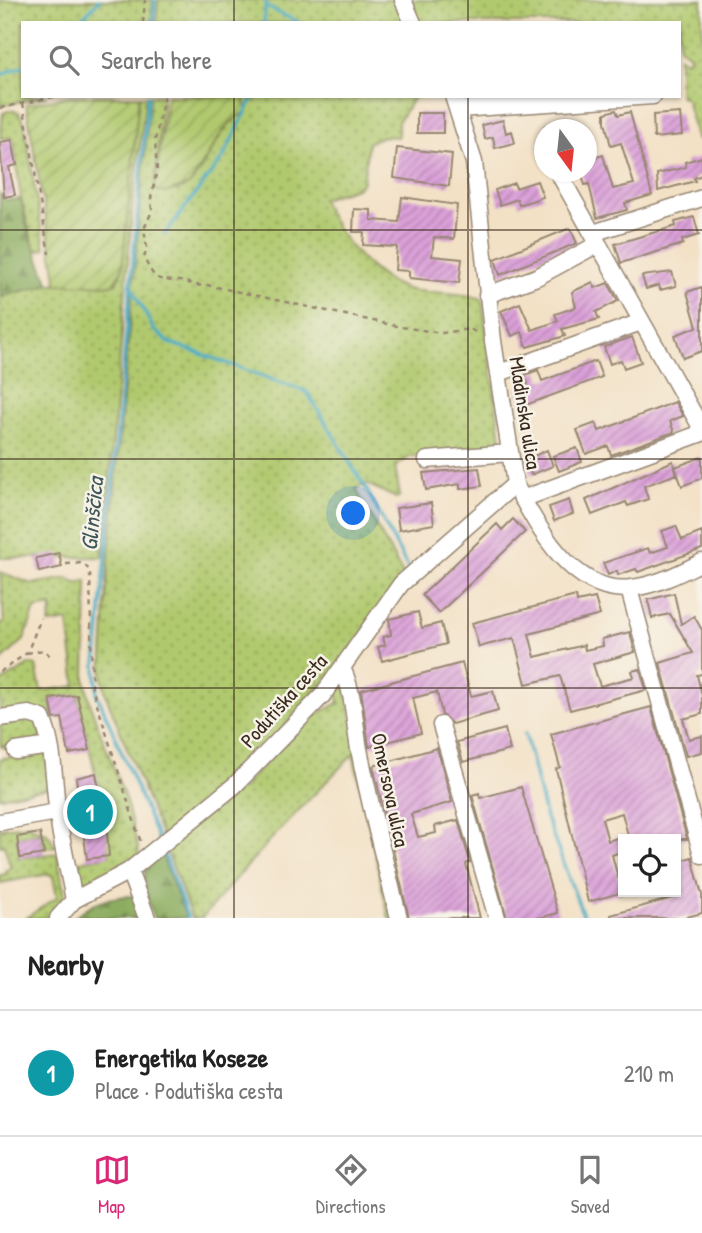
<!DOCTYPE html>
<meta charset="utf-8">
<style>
:root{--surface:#fff;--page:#f6f6f6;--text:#222;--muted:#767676;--line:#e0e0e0;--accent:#db2777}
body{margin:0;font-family:"Patrick Hand",sans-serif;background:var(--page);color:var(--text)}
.controls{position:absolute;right:21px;bottom:21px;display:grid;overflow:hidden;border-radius:0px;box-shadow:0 2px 5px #0004}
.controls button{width:63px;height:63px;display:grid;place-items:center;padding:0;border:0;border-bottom:2px solid var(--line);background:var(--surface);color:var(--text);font:35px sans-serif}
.compass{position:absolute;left:534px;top:119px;width:63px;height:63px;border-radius:50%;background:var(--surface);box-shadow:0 2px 5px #0004;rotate:165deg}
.you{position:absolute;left:354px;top:514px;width:24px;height:24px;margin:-18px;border:5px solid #fff;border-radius:50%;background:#1a73e8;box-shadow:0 0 0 10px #1a73e833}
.badge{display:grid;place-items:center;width:46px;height:46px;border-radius:50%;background:var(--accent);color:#fff;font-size:23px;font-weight:700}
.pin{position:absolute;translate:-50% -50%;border:4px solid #fff;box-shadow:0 2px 7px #0006}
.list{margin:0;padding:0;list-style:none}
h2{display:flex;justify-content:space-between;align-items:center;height:91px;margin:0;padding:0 28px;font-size:30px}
h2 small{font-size:23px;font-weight:400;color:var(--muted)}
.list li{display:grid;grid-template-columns:46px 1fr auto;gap:21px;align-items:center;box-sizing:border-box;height:126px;padding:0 28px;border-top:2px solid var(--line)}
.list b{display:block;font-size:26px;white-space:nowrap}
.list p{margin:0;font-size:23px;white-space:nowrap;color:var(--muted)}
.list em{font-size:23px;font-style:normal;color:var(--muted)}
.icon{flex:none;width:38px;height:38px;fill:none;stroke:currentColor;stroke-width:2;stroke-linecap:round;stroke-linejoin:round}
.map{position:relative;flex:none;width:702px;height:918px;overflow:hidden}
.search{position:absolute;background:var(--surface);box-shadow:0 2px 5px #0004;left:21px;right:21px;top:21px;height:77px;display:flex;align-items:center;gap:18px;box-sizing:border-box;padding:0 24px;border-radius:0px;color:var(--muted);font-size:26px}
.sheet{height:217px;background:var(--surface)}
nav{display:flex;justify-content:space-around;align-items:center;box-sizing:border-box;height:98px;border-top:2px solid var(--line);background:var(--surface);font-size:19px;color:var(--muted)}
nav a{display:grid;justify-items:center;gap:4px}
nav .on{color:var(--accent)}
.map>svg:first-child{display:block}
.grass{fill:url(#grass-dots);stroke:#767a46;stroke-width:2}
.forest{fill:url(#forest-firs);stroke:#646c40;stroke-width:2}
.garden{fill:url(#garden-furrows);stroke:#767a46;stroke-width:2}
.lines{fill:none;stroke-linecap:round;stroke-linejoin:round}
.stream{stroke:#45abc4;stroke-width:3.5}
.building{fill:url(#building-hatch)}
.minor-casing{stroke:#978672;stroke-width:19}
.path{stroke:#978672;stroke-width:2.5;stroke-dasharray:5 5;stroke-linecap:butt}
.minor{stroke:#fff;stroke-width:16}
.grid{fill:none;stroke:#3b2a1e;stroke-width:2;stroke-opacity:0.55}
.labels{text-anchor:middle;stroke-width:5;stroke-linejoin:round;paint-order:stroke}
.street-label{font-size:21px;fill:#3b2a1e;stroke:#f7f3e8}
.water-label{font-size:23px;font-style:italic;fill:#3e5758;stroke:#f7f3e8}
</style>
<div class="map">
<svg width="702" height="918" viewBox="0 0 702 918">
<defs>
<pattern id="grass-dots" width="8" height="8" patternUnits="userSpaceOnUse" patternTransform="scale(1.75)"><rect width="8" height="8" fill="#b1c96e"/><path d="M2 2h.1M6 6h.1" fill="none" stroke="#91a35a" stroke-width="1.8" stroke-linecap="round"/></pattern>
<pattern id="forest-firs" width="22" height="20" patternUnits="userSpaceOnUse" patternTransform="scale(1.75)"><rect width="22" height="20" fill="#8cad61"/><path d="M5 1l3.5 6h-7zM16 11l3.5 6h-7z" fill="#748d4f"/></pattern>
<pattern id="garden-furrows" width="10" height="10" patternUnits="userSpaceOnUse" patternTransform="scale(1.75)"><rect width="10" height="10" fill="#b1c96e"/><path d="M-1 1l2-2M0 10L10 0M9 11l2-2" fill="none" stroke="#91a35a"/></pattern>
<pattern id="building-hatch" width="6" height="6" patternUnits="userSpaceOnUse" patternTransform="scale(1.75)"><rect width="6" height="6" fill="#dba0d9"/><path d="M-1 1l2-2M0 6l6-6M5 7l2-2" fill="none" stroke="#b383af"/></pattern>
</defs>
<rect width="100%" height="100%" fill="#f7f3e8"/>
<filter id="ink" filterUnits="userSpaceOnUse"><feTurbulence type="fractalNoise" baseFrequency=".0143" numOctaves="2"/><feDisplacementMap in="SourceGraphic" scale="14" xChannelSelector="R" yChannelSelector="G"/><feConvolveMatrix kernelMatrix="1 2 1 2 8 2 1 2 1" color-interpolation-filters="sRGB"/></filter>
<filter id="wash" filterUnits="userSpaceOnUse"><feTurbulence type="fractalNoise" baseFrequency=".00686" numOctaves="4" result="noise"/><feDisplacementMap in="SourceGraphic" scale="28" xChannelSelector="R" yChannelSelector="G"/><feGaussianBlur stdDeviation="1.57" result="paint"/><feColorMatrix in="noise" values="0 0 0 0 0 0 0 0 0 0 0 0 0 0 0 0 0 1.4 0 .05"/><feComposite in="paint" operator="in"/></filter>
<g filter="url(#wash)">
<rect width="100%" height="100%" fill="#f3e1c6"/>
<path class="grass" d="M0,0h153l-2,23h-128v73h24l-47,10z
M158,0h240l10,23h-252z
M409,0h293v139h-5l-11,-40 -7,-4v-39l7,5 5,-5 -12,-9v-24h-260z
M139,96h7l-13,105 -30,356 -103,1v-261l49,-13 67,-1 6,-13z
M150,96h13l-8,88c6,2 15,6 21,6 29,-2 38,-69 70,-78l-2,-16h171l-17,26v15l-15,-1 -15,7 -5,39 -7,6 -34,11c13,34 52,83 89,91 23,4 48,1 71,9l20,148 -92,10 -15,10 5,29 -4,2 -29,-14 -11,5 48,87 -63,87 -91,101 -87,75 -56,-141 -5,-21 6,-109z
M11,110l8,2 5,11 21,126 -10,2 -14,-52 -8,-61h-13l3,-25z
M0,572l32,12 36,-6 7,5 12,-2 -2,99 7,30 33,88 14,53 -2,6 -41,26h-10l-9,-8 -3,-12 35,-8 -9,-33 -1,-33 -22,-94 -27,4 3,21 -11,-8 -42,1v-30l30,-19 6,2 5,25 35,-5 -8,-65 -19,3 3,-18 -17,3 -11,31 -24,22v-38l4,-1z
M345,686l50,232h-6l-36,-164 -82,85 -69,79h-10l-26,-70 67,-56 12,-4 3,-7 62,-63 29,-15 -2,-12z
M36,720l8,21 -43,6 -1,-26z
M41,751l5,2 7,34 -53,10v-38z
M29,825l18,8 9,13 -13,3 -3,-16 -23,4 3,21 37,-5 8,42 -13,23h-26l31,-21 -4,-21 -4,-2 -49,9v-8l7,-1 -1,-4 5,-2 -7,-23 -4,1v-18z"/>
<path class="forest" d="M0,194l6,6 15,-1 6,29 22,56 -49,13z
M160,851l26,67h-32c-9,-28 -19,-45 6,-67z
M133,896l10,22h-69c19,-17 33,-21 59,-22z"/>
<path class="garden" d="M70,96h69l-17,174 -10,15 -55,-1 -31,-180z
M167,96h77l3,16c-25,7 -42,53 -58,73l-24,8 -10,-3v-6z"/>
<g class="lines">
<path class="stream" d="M267,7l33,16
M78,23l21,-23
M153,23l2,-23
M264,23l2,-23
M0,75l23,-9
M148,96l-52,569 1,29 62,147
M165,234l57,-75 32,-63
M130,284l24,46 14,12 139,50 62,102 39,74
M525,733l20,82 39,103
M163,851l25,67"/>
</g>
<g id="blocks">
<path class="building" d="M616,110l2,5 12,-3 22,83 -27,8 2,7 -30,8 -8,-34 -4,1 -4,-13h5v-12l17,-5 10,34 21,-5 -13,-41 -10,3 -6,-24v-9z
M417,113h26v20h-26z
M680,113l2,22 -28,3 -1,-23z
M577,118l3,12h-34l-1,-4z
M503,120l3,13 6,-2 3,12 -20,5 -2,-11 -8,2 -3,-14z
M12,140l5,25 -8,2 6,28 -11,2 -4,-55z
M397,148l55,6 -3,32 -55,-8z
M702,157v18l-8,3 1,3 -37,10 -1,-17 29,-7 -1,-5z
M537,181l6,16 -24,8 -2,-6 -17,6 -5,-15 19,-7 2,5z
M402,197l55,8 -3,34 -20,-2 -2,19 30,3 -3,24 -50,-5v-7l-14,-1 2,-23 -34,-2 1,-13h-11l1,-23 17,1v10l28,2z
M694,217l5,18 -17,5 1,4 -62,19 -6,-19 61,-18 -1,-4z
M570,228l7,15 -77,32 -5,-16z
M672,272l4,14 -16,4 -1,-5 -13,4 -4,-13z
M593,282l2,6 13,-5 10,18 -22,11 3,7 -37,10 3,7 -38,11 -5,-15 -10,4 -11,-25 19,-8 12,27 26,-9 -3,-7 21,-7 -4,-15z
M702,287v64l-19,7 -8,-23 22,-8 -10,-35z
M632,337l9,25 -17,6 -3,-8 -11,4 -6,-17z
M596,361l6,16 -79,29 -6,-18 11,-4 -3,-9 13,-5 4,11z
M675,402l8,14 -13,5 4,11 -63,23 -3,-9 -22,8 -9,-24 19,-7 3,8z
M577,448l5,14 -23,9 -6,-15z
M547,450l6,16 -22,9 -6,-15z
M702,457v21l-20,8 -7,-19z
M673,461l4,13 -33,12 4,13 -20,7 -2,-4 -34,13 -6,-15z
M479,468l3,18 -22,3v-5l-34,6 -3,-17z
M569,500l4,14 -19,7 -5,-14z
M431,503l3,21 -35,6 -3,-22z
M513,519l12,13 -86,81 -17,-18 75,-71 5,6z
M676,526l6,14 20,-8v17l-64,23 -2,-3 -18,6 -1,-4 -9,4 -5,-12 45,-15 2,5 18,-6 -6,-16z
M59,553l3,14 -23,5 -3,-14z
M674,593l7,31 13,-8 8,14v44l-5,1 5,21v18l-19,5 6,20 13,-3v16l-16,4 -26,-93 33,-10 -23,-39 -18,4 -4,-18z
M576,596l1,6 18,-4 5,17 -71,19 6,23 49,-12 1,5 18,-4 -1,-7 28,-7 5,20 -42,12 7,22 34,-9 -2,-6 8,-2 6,21 -76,20 -10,-34 -34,8 -12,-46 -35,9 -7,-24z
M418,612l4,16 19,-5 5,21 -64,17 -4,-14 7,-2 -2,-8 8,-2 -2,-16z
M462,663l9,33 22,-5 5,20 -46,13 -10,-9 -5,-23 -24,6 8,35 -52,14 -8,-57z
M77,695l13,55 -21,4 -7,-36 -8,1 -4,-20z
M651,707l36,132h-58l-7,-26 -20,6 6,22 15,-5v15l-11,4 6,23 5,-2v16l-35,10 -32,-133 4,-2 -9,-33z
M505,729l5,21 -47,12 -6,-20z
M437,748l15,54 -41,12 7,23 18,-4 -1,-7 23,-6 12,42 -4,2 14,54h-71l-36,-152z
M96,773l5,29 -4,1 3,19 6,-1 3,35 -22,3 -11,-81z
M521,787l37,126 -19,5h-32l-35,-123 7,-2 1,5z
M40,833l4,21 -24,4 -3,-21z
M692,857l10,38v18l-19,5h-72v-3l65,-18v-35z"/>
</g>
</g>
<g filter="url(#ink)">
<use href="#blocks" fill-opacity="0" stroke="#978672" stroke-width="2"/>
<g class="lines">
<defs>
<path id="minor" d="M403,0l10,23
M453,96l21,66 19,179 22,143c21,42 59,112 117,104 25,-3 48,-15 70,-26
M459,109l194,-13
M558,172l144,257
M593,233l109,-35
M487,295l50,-18 61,-33
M499,373l142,-51
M427,460l82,-7
M522,499l180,-66
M629,589l73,266
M343,670c12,26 11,56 17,84 11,56 25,110 39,164
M0,718l29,-4 13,4c13,30 11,63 16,96 3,29 11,58 16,86
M441,725l56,193
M16,751l34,-5
M0,822l57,-10
M129,871l18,47
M58,918l16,-18 55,-29 106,-86 87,-89 79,-112 114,-100"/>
</defs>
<use href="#minor" class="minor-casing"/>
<path class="path" d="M143,23l2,-23
M164,96l-9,45 2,29 -6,28 1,13 -8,18 3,19 -3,10c11,22 11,22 35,23 10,1 17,6 28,4l194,42 41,6 28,-4 7,4
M23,103l26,151
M0,108l58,-12
M66,564l17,-1 7,8 2,117 49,155
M27,653l17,-3 9,9
M0,672l27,-19 14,-35"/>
<use href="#minor" class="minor"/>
</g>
</g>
<path class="grid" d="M234,0v23M468,0v23M234,96v822M468,96v822M0,230h702M0,459h702M0,688h702"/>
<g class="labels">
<g class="street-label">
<text transform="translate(525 413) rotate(81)" y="7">Mladinska ulica</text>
<text transform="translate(284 701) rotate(-48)" y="7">Podutiška cesta</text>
<text transform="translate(390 790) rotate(78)" y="7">Omersova ulica</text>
</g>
<g class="water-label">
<text transform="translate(92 514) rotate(-85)" y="8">Glinščica</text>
</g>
</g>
</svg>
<div class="controls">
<button><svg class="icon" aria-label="locate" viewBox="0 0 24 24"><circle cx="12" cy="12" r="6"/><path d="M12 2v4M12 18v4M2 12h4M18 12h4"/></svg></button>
</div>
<svg class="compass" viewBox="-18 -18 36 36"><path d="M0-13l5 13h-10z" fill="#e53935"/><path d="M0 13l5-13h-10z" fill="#767676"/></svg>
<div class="you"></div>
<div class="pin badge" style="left:90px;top:812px;background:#0f9aa8">1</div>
<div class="search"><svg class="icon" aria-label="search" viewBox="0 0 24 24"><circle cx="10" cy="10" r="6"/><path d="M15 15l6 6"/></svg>Search here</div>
</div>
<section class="sheet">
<h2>Nearby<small></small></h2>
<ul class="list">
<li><span class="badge" style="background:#0f9aa8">1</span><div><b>Energetika Koseze</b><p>Place · Podutiška cesta</p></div><em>210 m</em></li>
</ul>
</section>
<nav>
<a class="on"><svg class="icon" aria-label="map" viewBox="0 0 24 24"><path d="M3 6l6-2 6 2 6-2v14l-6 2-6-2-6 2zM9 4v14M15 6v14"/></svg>Map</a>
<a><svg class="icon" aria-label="directions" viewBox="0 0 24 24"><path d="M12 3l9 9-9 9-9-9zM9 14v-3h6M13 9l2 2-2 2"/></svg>Directions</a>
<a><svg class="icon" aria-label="saved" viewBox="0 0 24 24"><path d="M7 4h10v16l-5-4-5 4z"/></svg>Saved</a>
</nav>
